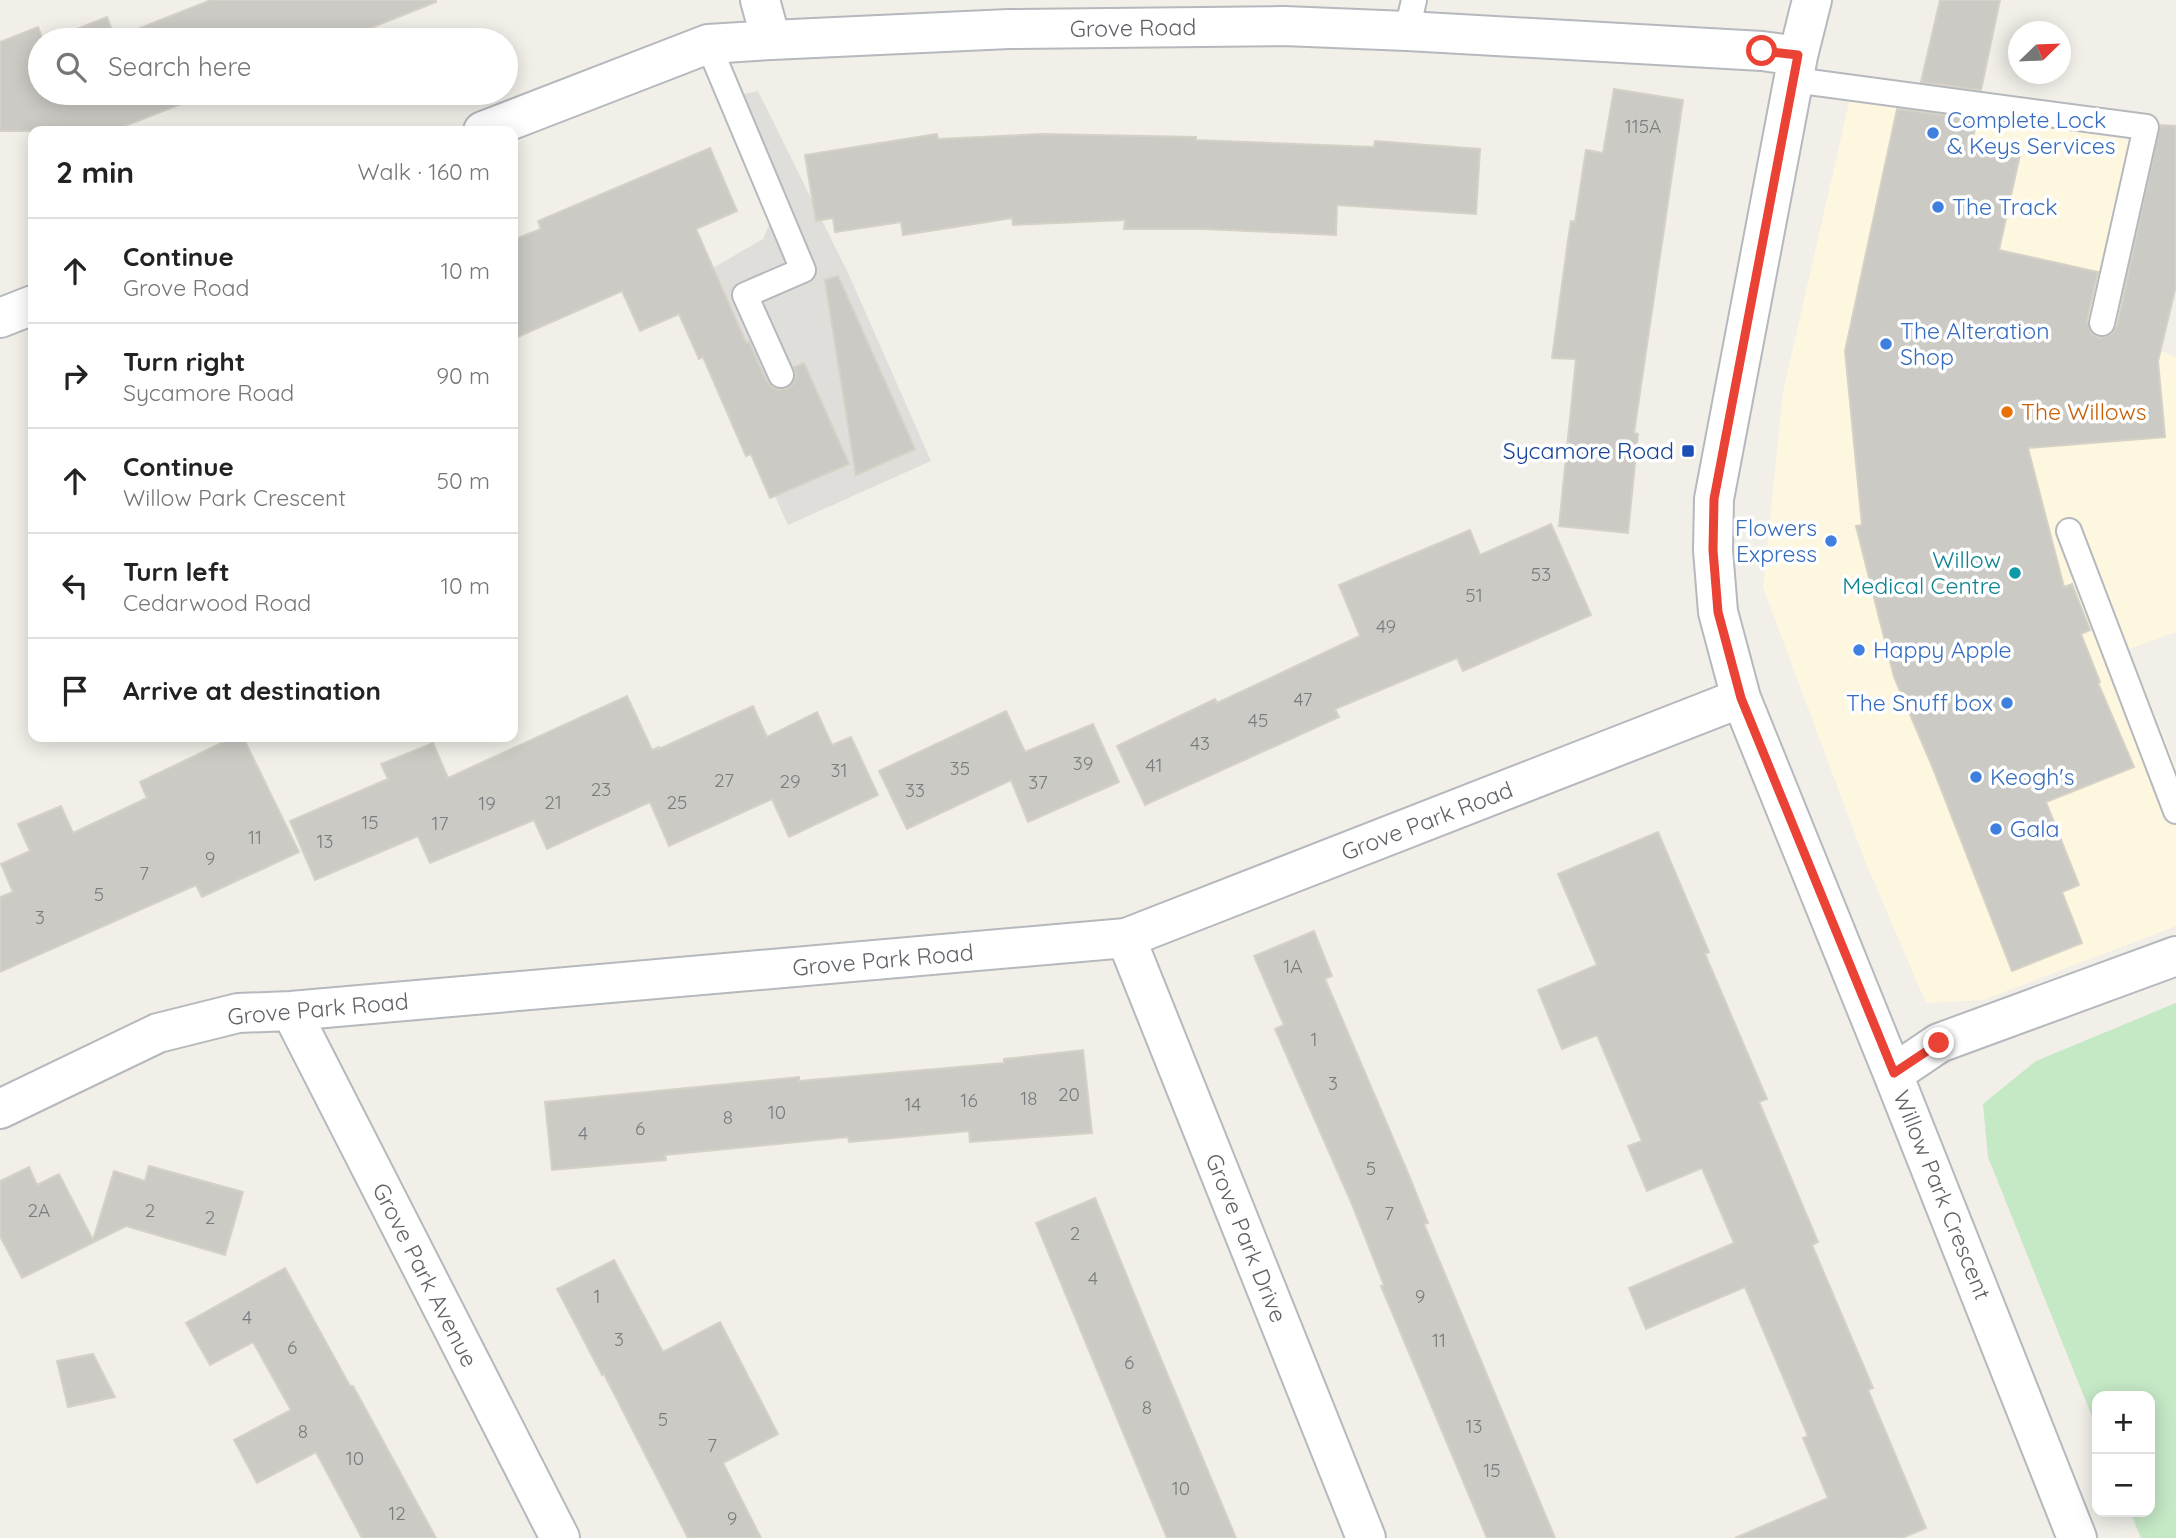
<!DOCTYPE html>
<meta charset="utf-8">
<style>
:root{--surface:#fff;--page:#f2f2f2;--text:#222;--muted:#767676;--line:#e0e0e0}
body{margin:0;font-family:Quicksand,sans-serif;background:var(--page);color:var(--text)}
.controls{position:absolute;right:21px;bottom:21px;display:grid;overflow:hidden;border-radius:14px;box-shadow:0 4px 18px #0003}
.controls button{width:63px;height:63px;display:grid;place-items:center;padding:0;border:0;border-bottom:2px solid var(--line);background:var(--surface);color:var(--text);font:35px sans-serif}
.compass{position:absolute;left:2008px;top:21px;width:63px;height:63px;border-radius:50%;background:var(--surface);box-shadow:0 4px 18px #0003;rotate:67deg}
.stop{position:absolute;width:21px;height:21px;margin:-16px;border:5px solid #ea4335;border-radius:50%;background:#fff}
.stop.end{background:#ea4335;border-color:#fff;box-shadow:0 2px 7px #0008}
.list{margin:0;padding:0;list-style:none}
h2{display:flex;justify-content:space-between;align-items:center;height:91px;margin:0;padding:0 28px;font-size:30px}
h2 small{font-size:23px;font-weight:400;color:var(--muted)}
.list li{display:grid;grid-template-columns:46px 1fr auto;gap:21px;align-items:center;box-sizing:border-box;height:105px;padding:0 28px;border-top:2px solid var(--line)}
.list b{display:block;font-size:26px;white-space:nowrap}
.list p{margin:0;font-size:23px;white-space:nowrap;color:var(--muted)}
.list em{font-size:23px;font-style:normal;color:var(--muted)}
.icon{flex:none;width:38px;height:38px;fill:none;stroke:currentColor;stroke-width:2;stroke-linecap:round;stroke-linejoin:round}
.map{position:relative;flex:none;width:2176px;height:1538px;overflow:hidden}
.search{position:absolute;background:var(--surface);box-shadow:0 4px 18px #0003;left:28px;top:28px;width:490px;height:77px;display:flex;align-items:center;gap:18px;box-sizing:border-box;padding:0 24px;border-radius:38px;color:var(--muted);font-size:26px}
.panel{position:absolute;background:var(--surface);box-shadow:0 4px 18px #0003;left:28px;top:126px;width:490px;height:616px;border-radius:14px}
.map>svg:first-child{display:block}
.commercial{fill:#fef7e0}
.industrial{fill:#e0deda}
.green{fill:#c5e8c5}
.building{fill:#cccac5;stroke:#d6d1c6;stroke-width:2}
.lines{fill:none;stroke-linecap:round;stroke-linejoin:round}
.lane-casing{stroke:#b5b8bc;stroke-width:28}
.street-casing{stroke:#b5b8bc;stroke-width:42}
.lane{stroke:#fff;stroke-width:24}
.street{stroke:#fff;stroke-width:38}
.route{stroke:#ea4335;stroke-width:9}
.shop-dot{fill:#3f7fe0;stroke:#fff;stroke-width:2.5}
.food-dot{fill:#e8710a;stroke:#fff;stroke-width:2.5}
.transit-dot{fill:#1a4fb4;stroke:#fff;stroke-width:2.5}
.culture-dot{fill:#0f9aa8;stroke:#fff;stroke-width:2.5}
.labels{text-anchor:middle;stroke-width:7;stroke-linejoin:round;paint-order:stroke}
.number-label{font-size:19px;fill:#7a7d7f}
.street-label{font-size:23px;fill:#5f6368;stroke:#fff}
.shop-label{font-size:23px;fill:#366cbe;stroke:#fff;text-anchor:start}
.food-label{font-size:23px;fill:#c56008;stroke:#fff;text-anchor:start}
.transit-label{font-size:23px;fill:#164399;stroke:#fff;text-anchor:end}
.culture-label{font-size:23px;fill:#0d838f;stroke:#fff;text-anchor:end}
</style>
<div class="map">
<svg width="2176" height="1538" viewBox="0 0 2176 1538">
<rect width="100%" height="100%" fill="#f1efe8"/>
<path class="commercial" d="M1854,81l322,46v159l-15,65 15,6v275l-47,17 47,119v158l-193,74 -57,3 -62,-145 -101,-271 20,-195z"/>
<path class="industrial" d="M758,91l91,184 82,186 -143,64 -108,-238 83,-48 8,-18 -50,-122z"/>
<path class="green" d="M2176,1003v535h-35l-11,-26h20v-116h-53v33l-109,-272 -5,-53 53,-43z"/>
<path class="building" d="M211,0h225v2l-96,38h-291l58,-23 8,21z
M1940,0h60l-19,90 -60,-8z
M38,27l5,13h-3v53h169l-97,38h-112v-89z
M1614,89l69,11 -49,333 4,1 -10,99 -69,-7 17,-167 -24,-1 16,-118 3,-19 4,1 11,-72 17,3z
M1897,109l78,10 2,2 -6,24 49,10 -21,95 99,22 -11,48 4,13 8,5 13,-4 5,-8 43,-201 16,1v160l-18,75 7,76 -137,11 36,139 8,-3 18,46 -9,4 19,48 -2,1 36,84 -88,35 33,83 -17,7 20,51 -70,28 -80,-205 -38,-89 -38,-151 6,-1 -17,-174z
M937,134l1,5 104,-5 154,3v3l178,7 1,-6 105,8 -4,65 -139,-9 -1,30 -133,-6h-79l1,-9 -112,5 -1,-7 -109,17 -2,-13 -66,10 -2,-14 -17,3 -11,-66z
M710,148l27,63 -41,18 50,114 3,-1 17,38 6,7 7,3 7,-1 7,-5 3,-8 -2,-9 10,-4 45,101 -79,34 -19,-44 -5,2 -43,-99 -4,2 -20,-45 -39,17 -18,-40 -109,48v-99l28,-11 -3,-8z
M838,276l77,173 -59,26 -31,-195z
M1551,524l40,91 -128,56 -6,-13 -122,51 4,8 -194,88 -28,-59 98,-47 2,4 143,-67 -21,-51 131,-55 10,25z
M627,696l25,54 7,-3v2l94,-43 14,31 50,-25 15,33 19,-8 27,58 -89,42 -17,-38 -103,47 -19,-44 -103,47 -13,-29 -104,43 -12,-27 -103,44 -25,-59 98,-42 -7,-15 52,-21 15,35z
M1006,711l19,41 68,-28 26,58 -91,40 -17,-42 -104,49 -28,-58z
M234,737h9l56,115 -97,45 -6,-12 -196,87v-75l13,-5 -12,-28 29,-13 -12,-27 43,-18 12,27 74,-35 -7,-16z
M1658,832l51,120 -4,2 62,145 -8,3 59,140 -6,3 61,143 -5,2 58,138 -24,10h-167l93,-40 -25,-60 5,-2 -63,-149 -99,42 -17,-41 105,-45 -32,-75 -55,23 -19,-45 14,-5 -45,-106 -35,14 -24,-59 59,-25 -39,-91z
M1314,931l18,45 -7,3 85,199 18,45 -4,1 131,314h-68l-106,-252 3,-1 -33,-83 -76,-173 9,-4 -30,-69z
M1083,1050l9,83 -122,9 -1,-11 -120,11 -1,-5 -183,18 1,5 -114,10 -7,-68 254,-25v4l205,-18v-4z
M149,1166l94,26 -18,63 -99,-29 -104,52 -22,-42v-55l29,-14 8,18 22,-11 34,66 21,-69 31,10z
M1095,1198l53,130 88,210h-69l-25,-60 -106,-255z
M614,1260l49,92 57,-30 58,112 -55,29 38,75h-73l-84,-164 -2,1 -45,-86z
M285,1268l65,118h3l83,152h-74l-46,-86 -59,31 -23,-43 57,-30 -38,-68 -43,23 -24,-42z
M93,1354l22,43 -47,10 -11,-46z"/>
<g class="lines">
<defs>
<path id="lane" d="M1407,31l7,-31
M708,44l95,226 -58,25 36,80
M1794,80l352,47 -44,196
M2069,531l107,280"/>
<path id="street" d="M760,0l11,40
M1812,0l-14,56 -84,443 -1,51 5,62 23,86 152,376 184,464
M483,131l225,-87 63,-4 238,-11 275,-3 123,5 355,20 36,5
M0,318l33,-13
M1126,938l240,600
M291,1011l269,527
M1893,1074l46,-31 237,-87
M0,1109l158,-76 80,-20 53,-2 835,-73 615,-240"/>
</defs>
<use href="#lane" class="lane-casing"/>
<use href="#street" class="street-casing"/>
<use href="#lane" class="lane"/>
<use href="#street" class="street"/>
</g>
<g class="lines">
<path class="route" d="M1762,51l36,4 -84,444 -1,51 5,62 23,86 153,375 45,-30"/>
</g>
<g class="shop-dot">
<circle cx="1933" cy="133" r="7"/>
<circle cx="1938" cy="207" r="7"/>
<circle cx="1886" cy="344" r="7"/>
<circle cx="1831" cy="541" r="7"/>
<circle cx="1859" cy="650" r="7"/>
<circle cx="2007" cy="703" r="7"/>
<circle cx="1976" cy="777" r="7"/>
<circle cx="1996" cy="829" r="7"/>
</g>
<circle class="food-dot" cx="2007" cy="412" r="7"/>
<rect class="transit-dot" x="1681" y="444" width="14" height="14" rx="3.5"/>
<circle class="culture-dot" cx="2015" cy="573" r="7"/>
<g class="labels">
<g class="number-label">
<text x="1643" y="133">115A</text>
<text x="1541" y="581">53</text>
<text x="1474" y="602">51</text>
<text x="1386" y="633">49</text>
<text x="1303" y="706">47</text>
<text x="1258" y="727">45</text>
<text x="1200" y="750">43</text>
<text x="1083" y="770">39</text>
<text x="1154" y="772">41</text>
<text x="960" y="775">35</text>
<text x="839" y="777">31</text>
<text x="724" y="787">27</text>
<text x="790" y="788">29</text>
<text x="1038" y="789">37</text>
<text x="601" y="796">23</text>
<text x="915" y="797">33</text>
<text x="553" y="809">21</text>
<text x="677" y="809">25</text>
<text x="487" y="810">19</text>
<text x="370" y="829">15</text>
<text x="440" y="830">17</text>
<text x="255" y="844">11</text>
<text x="325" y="848">13</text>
<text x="210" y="865">9</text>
<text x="144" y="880">7</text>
<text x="99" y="901">5</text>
<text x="40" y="924">3</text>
<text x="1293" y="973">1A</text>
<text x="1314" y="1046">1</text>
<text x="1333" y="1090">3</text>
<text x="1069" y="1101">20</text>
<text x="1029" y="1105">18</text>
<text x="969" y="1107">16</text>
<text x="913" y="1111">14</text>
<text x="777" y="1119">10</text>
<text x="728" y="1124">8</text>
<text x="640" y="1135">6</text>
<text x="583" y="1140">4</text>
<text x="1371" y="1175">5</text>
<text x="39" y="1217">2A</text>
<text x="150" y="1217">2</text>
<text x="1389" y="1220">7</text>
<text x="210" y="1224">2</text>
<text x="1075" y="1240">2</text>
<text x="1093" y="1285">4</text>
<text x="597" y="1303">1</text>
<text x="1420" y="1303">9</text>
<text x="247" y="1324">4</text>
<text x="619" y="1346">3</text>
<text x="1439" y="1347">11</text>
<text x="292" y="1354">6</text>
<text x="1129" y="1369">6</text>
<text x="1147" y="1414">8</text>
<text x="663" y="1426">5</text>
<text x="1474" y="1433">13</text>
<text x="303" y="1438">8</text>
<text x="712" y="1452">7</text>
<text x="355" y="1465">10</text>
<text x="1492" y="1477">15</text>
<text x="1181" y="1495">10</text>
<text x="397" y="1520">12</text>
<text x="732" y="1525">9</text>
</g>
<g class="street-label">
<text transform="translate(1133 28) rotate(-1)" y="8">Grove Road</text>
<text transform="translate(1427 821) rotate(-21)" y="8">Grove Park Road</text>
<text transform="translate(883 960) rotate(-5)" y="8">Grove Park Road</text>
<text transform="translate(318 1009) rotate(-5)" y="8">Grove Park Road</text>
<text transform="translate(1942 1195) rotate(68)" y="8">Willow Park Crescent</text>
<text transform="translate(1246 1238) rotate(68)" y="8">Grove Park Drive</text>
<text transform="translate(425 1275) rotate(63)" y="8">Grove Park Avenue</text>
</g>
<g class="shop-label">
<text x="1947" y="128">Complete Lock<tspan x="1947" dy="26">&amp; Keys Services</tspan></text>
<text x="1952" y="215">The Track</text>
<text x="1900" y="339">The Alteration<tspan x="1900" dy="26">Shop</tspan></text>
<text x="1817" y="536" text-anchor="end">Flowers<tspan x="1817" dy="26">Express</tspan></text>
<text x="1873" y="658">Happy Apple</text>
<text x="1993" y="711" text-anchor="end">The Snuff box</text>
<text x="1990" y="785">Keogh's</text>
<text x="2010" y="837">Gala</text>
</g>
<g class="food-label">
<text x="2021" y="420">The Willows</text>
</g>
<g class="transit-label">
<text x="1674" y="459">Sycamore Road</text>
</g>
<g class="culture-label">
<text x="2001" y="568">Willow<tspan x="2001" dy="26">Medical Centre</tspan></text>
</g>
</g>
</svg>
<div class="controls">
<button>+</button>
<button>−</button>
</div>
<svg class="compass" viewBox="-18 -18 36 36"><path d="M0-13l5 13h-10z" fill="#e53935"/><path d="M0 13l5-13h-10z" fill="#767676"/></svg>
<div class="stop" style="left:1762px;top:51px"></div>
<div class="stop end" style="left:1939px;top:1043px"></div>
<div class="search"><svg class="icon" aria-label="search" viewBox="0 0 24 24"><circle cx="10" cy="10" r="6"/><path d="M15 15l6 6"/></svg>Search here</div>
<section class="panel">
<h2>2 min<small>Walk · 160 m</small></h2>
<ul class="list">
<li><svg class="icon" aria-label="ahead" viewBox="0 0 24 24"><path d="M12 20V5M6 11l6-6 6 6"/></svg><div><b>Continue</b><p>Grove Road</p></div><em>10 m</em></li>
<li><svg class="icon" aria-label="right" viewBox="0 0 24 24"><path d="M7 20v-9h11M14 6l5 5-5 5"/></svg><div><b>Turn right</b><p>Sycamore Road</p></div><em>90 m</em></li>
<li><svg class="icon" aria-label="ahead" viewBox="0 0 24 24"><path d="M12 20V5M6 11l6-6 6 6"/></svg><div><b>Continue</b><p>Willow Park Crescent</p></div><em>50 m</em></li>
<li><svg class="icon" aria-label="left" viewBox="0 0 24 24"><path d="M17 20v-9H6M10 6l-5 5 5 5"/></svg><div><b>Turn left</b><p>Cedarwood Road</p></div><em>10 m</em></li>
<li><svg class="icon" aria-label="arrive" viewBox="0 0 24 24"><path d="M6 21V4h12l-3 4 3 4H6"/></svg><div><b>Arrive at destination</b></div></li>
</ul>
</section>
</div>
